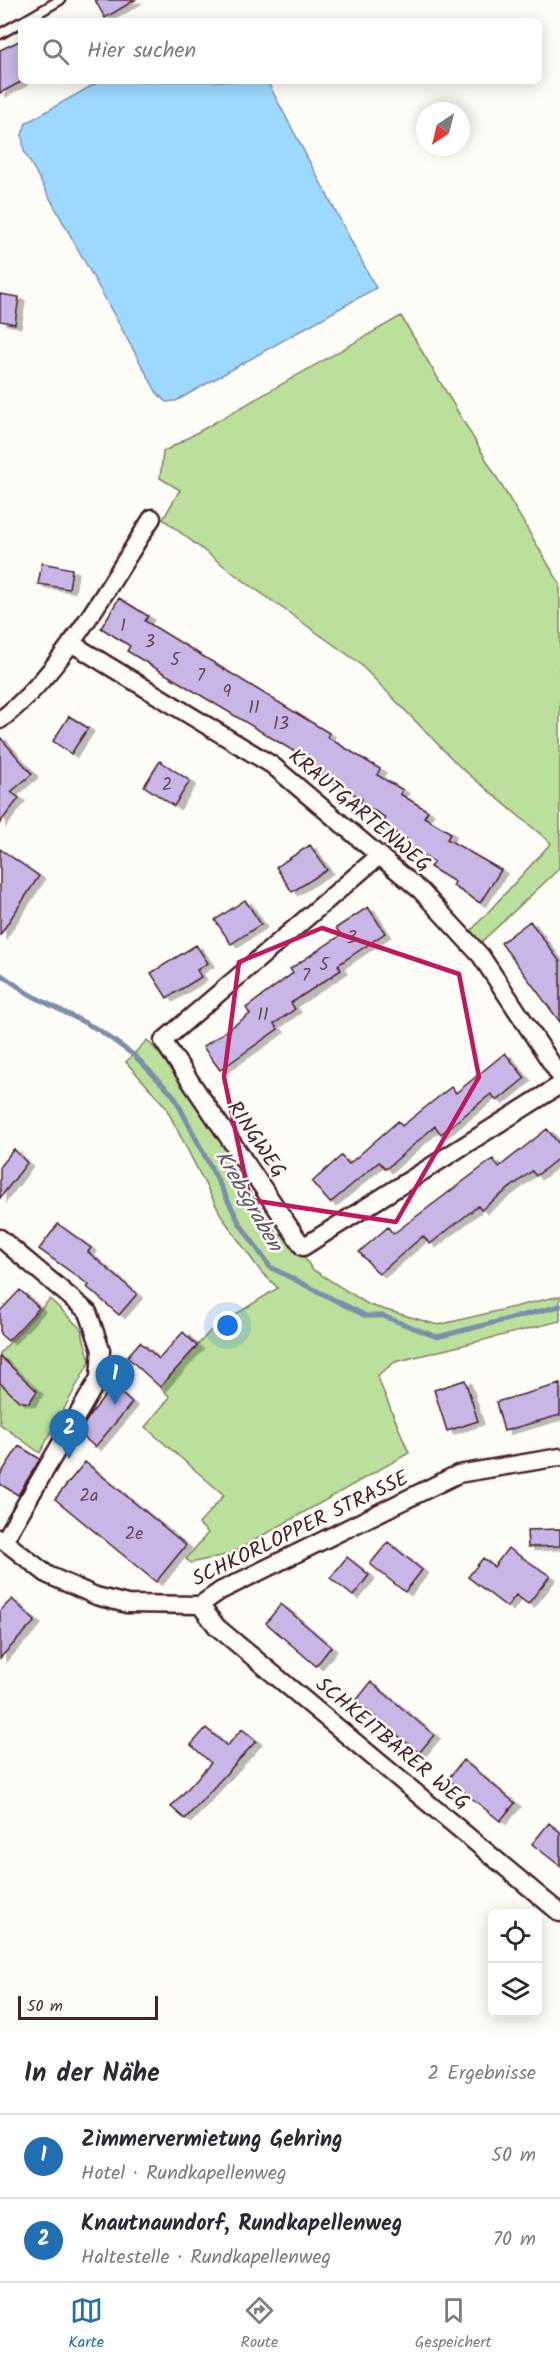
<!DOCTYPE html>
<html lang="de">
<meta charset="utf-8">
<style>
:root{--surface:#fff;--page:#f2f2f3;--text:#2b2b33;--muted:#7c7c81;--line:#e1e1e2;--accent:#1f6fb2}
body{margin:0;font-family:Kalam,sans-serif;background:var(--page);color:var(--text)}
.controls{position:absolute;right:18px;bottom:18px;display:grid;overflow:hidden;border-radius:9px;box-shadow:0 3px 15px #0003}
.controls button{width:54px;height:54px;display:grid;place-items:center;padding:0;border:0;border-bottom:2px solid var(--line);background:var(--surface);color:var(--text);font:30px sans-serif}
.compass{position:absolute;left:416px;top:102px;width:54px;height:54px;border-radius:50%;background:var(--surface);box-shadow:0 3px 15px #0003;rotate:215deg}
.scale{position:absolute;left:18px;bottom:15px;width:140px;box-sizing:border-box;padding-left:6px;border:3px solid #4a1f2b;border-top:0;font-size:16px;line-height:21px;white-space:nowrap;color:#4a1f2b;-webkit-text-stroke:4px #fdfcf7;paint-order:stroke}
.you{position:absolute;left:228px;top:1326px;width:21px;height:21px;margin:-15px;border:4px solid #fff;border-radius:50%;background:#1a73e8;box-shadow:0 0 0 9px #1a73e833}
.badge{display:grid;place-items:center;width:39px;height:39px;border-radius:50%;background:var(--accent);color:#fff;font-size:20px;font-weight:700}
.pin{position:absolute;translate:-50% -50px;filter:drop-shadow(0 2px 3px #0008)}
.pin::after{content:'';position:absolute;top:32px;width:21px;height:18px;background:inherit;clip-path:polygon(0 0,100% 0,50% 100%)}
.list{margin:0;padding:0;list-style:none}
h2{display:flex;justify-content:space-between;align-items:center;height:78px;margin:0;padding:0 24px;font-size:26px}
h2 small{font-size:20px;font-weight:400;color:var(--muted)}
.list li{display:grid;grid-template-columns:39px 1fr auto;gap:18px;align-items:center;box-sizing:border-box;height:84px;padding:0 24px;border-top:2px solid var(--line)}
.list b{display:block;font-size:22px;white-space:nowrap}
.list p{margin:0;font-size:20px;white-space:nowrap;color:var(--muted)}
.list em{font-size:20px;font-style:normal;color:var(--muted)}
.icon{flex:none;width:33px;height:33px;fill:none;stroke:currentColor;stroke-width:2;stroke-linecap:round;stroke-linejoin:round}
.map{position:relative;flex:none;width:560px;height:2035px;overflow:hidden}
.search{position:absolute;background:var(--surface);box-shadow:0 3px 15px #0003;left:18px;right:18px;top:18px;height:66px;display:flex;align-items:center;gap:15px;box-sizing:border-box;padding:0 21px;border-radius:9px;color:var(--muted);font-size:22px}
.sheet{height:246px;background:var(--surface)}
nav{display:flex;justify-content:space-around;align-items:center;box-sizing:border-box;height:84px;border-top:2px solid var(--line);background:var(--surface);font-size:16px;color:var(--muted)}
nav a{display:grid;justify-items:center;gap:3px}
nav .on{color:var(--accent)}
.map>svg:first-child{display:block}
.green{fill:#bae09b;stroke:#828063;stroke-width:1.5}
.water{fill:#9dd9fe;stroke:#7c8faa;stroke-width:1.5}
.lines{fill:none;stroke-linecap:round;stroke-linejoin:round}
.stream{stroke:#7c8faa;stroke-width:5}
.building{fill:#c8b6e6;stroke:#4a1f2b;stroke-width:1.5;filter:url(#shadow)}
.lane-casing{stroke:#4a1f2b;stroke-width:13}
.street-casing{stroke:#4a1f2b;stroke-width:21}
.lane{stroke:#fdfcf7;stroke-width:8}
.street{stroke:#fdfcf7;stroke-width:16}
.marked{fill:none;stroke:#c2185b;stroke-width:4.5;stroke-linejoin:round}
.labels{text-anchor:middle;stroke-width:5;stroke-linejoin:round;paint-order:stroke}
.number-label{font-size:18px;fill:#6a455a}
.street-label{font-size:21px;fill:#4a1f2b;stroke:#fdfcf7}
.water-label{font-size:22px;font-style:italic;fill:#63576a;stroke:#fdfcf7}
</style>
<div class="map">
<svg width="560" height="2035" viewBox="0 0 560 2035">
<defs>
<filter id="shadow"><feDropShadow dx="6" dy="3.5" stdDeviation="0" flood-color="#0004"/></filter>
</defs>
<rect width="100%" height="100%" fill="#fdfcf7"/>
<filter id="ink" filterUnits="userSpaceOnUse"><feTurbulence type="fractalNoise" baseFrequency=".0167" numOctaves="2"/><feDisplacementMap in="SourceGraphic" scale="12" xChannelSelector="R" yChannelSelector="G"/><feConvolveMatrix kernelMatrix="1 2 1 2 8 2 1 2 1" color-interpolation-filters="sRGB"/></filter>
<g filter="url(#ink)">
<path class="green" d="M401,316l159,268v284l-82,77 -10,-11 83,-91 -92,-77 -101,-104 -121,-86 -74,-57 17,-29 -20,-12 3,-26z
M147,1040l42,46 59,88 -7,5 38,57 8,-5 25,38 57,36 69,20 122,-29v25l-165,41 -18,14 32,77 -179,101 -39,9 -5,-4 22,-26 -9,-9 25,-29 -79,-68 25,-30 -10,-10 52,-58 66,-41 -17,-16 -39,-55 -57,-111 -39,-44z
M50,1299l31,30 9,32 -50,92 -40,-29v-71z"/>
<path class="water" d="M100,81h167l109,207 -200,113 -10,1 -9,-9 -133,-242 -2,-16 4,-12z"/>
<g class="lines">
<path class="stream" d="M0,974l29,20 70,36 36,26 39,40 66,128 30,43 96,49h17l54,21 123,-31"/>
</g>
<path class="building" d="M95,0h40l-30,18z
M21,40v42l-21,11v-43z
M0,294l19,3 -4,27 -15,-3z
M42,563l30,6 -3,20 -31,-5z
M119,598l29,18 -3,5 184,112 -2,4 53,32 -3,6 26,15 -3,4 28,17 -4,6 27,16 -4,6 54,31 -21,33 -27,-17 2,-4 -25,-15 4,-5 -28,-17 3,-4 -27,-16 4,-7 -26,-16 2,-3 -53,-32 3,-5 -185,-111 3,-5 -29,-18z
M69,716l19,12 -17,26 -18,-13z
M0,737l32,37 -21,18 8,6 -19,25z
M160,761l30,20 -16,25 -30,-20z
M310,845l17,25 -35,22 -16,-25z
M0,849l39,27 -39,59z
M245,900l16,24 -30,20 -16,-24z
M368,907l17,26 -47,32 3,5 -50,33 4,6 -21,15 4,5 -58,41 -17,-23 47,-33 -4,-6 47,-35 -3,-4 51,-34 -5,-7z
M530,921l30,41v60l-59,-79z
M196,945l12,18 -11,7 4,7 -34,21 -16,-25z
M505,1053l20,25 -28,23 -6,-7 -50,40 -6,-8 -49,43 -7,-7 -49,41 -18,-21 29,-26 8,8 49,-43 4,5 49,-39 5,6z
M547,1129l13,16v12l-24,19 -4,-5 -51,39 -3,-4 -48,38 -7,-8 -44,38 -20,-22 29,-25 5,7 100,-75 6,8z
M14,1149l13,14 -27,35v-32z
M58,1224l33,24 -3,4 49,42 -18,21 -32,-28 2,-2 -50,-36z
M20,1290l19,18 -31,33 -8,-7v-23z
M183,1332l14,14 -37,41 -33,-30 13,-15 19,17z
M0,1356l37,35 -8,12 -10,-2 -19,-18z
M465,1380l13,41 -31,10 -13,-41z
M560,1384v31l-56,16 -8,-29z
M113,1386l19,17 -37,44 -16,-14 11,-18z
M19,1446l21,13 -22,36 -18,-11v-9z
M85,1462l101,83 -30,37 -101,-83z
M560,1529v17l-32,1 -1,-17z
M388,1542l34,28 -17,22 -35,-28z
M508,1548l42,28 -22,28 -12,-9 -9,12 -39,-30 15,-19 11,9z
M347,1557l22,18 -16,21 -23,-18z
M12,1599l23,22 -35,37v-47z
M281,1604l50,43 -15,19 -50,-43z
M371,1682l63,53 -15,18 -63,-52z
M206,1728l21,18 15,-17 14,12 -71,78 -14,-12 40,-44 -20,-18z
M463,1760l52,43 -15,18 -52,-42z
M549,1823l11,9v34l-28,-22z"/>
<g class="lines">
<defs>
<path id="lane" d="M24,21l36,-21
M0,34l21,-12"/>
<path id="street" d="M71,643l201,122 149,126 60,65 79,120
M0,720c62,-47 110,-137 152,-202
M380,855l-217,186 140,206 257,-162
M0,1238l88,74 13,38 -2,28 -95,163
M0,1538l48,37 48,21 31,8 73,1 20,-14 238,-117 102,-17
M200,1605l17,22 343,286"/>
</defs>
<use href="#lane" class="lane-casing"/>
<use href="#street" class="street-casing"/>
<use href="#lane" class="lane"/>
<use href="#street" class="street"/>
</g>
</g>
<path class="marked" d="M322,928l137,46 20,103 -83,145 -146,-22 -26,-123 15,-115z"/>
<g class="labels">
<g class="number-label">
<text x="123" y="631">1</text>
<text x="150" y="647">3</text>
<text x="175" y="665">5</text>
<text x="201" y="681">7</text>
<text x="227" y="697">9</text>
<text x="254" y="713">11</text>
<text x="281" y="729">13</text>
<text x="167" y="790">2</text>
<text x="352" y="943">3</text>
<text x="324" y="970">5</text>
<text x="306" y="981">7</text>
<text x="263" y="1020">11</text>
<text x="89" y="1501">2a</text>
<text x="134" y="1539">2e</text>
</g>
<g class="street-label">
<text transform="translate(360 810) rotate(40)" y="7">KRAUTGARTENWEG</text>
<text transform="translate(257 1139) rotate(56)" y="7">RINGWEG</text>
<text transform="translate(300 1528) rotate(-26)" y="7">SCHKORLOPPER STRASSE</text>
<text transform="translate(393 1743) rotate(40)" y="7">SCHKEITBARER WEG</text>
</g>
<g class="water-label">
<text transform="translate(250 1200) rotate(60)" y="8">Krebsgraben</text>
</g>
</g>
</svg>
<div class="controls">
<button><svg class="icon" aria-label="locate" viewBox="0 0 24 24"><circle cx="12" cy="12" r="6"/><path d="M12 2v4M12 18v4M2 12h4M18 12h4"/></svg></button>
<button><svg class="icon" aria-label="layers" viewBox="0 0 24 24"><path d="M12 4l9 5-9 5-9-5zM3 14l9 5 9-5"/></svg></button>
</div>
<svg class="compass" viewBox="-18 -18 36 36"><path d="M0-13l5 13h-10z" fill="#e53935"/><path d="M0 13l5-13h-10z" fill="#7c7c81"/></svg>
<div class="scale">50 m</div>
<div class="you"></div>
<div class="pin badge" style="left:115px;top:1405px">1</div>
<div class="pin badge" style="left:69px;top:1459px">2</div>
<div class="search"><svg class="icon" aria-label="search" viewBox="0 0 24 24"><circle cx="10" cy="10" r="6"/><path d="M15 15l6 6"/></svg>Hier suchen</div>
</div>
<section class="sheet">
<h2>In der Nähe<small>2 Ergebnisse</small></h2>
<ul class="list">
<li><span class="badge">1</span><div><b>Zimmervermietung Gehring</b><p>Hotel · Rundkapellenweg</p></div><em>50 m</em></li>
<li><span class="badge">2</span><div><b>Knautnaundorf, Rundkapellenweg</b><p>Haltestelle · Rundkapellenweg</p></div><em>70 m</em></li>
</ul>
</section>
<nav>
<a class="on"><svg class="icon" aria-label="map" viewBox="0 0 24 24"><path d="M3 6l6-2 6 2 6-2v14l-6 2-6-2-6 2zM9 4v14M15 6v14"/></svg>Karte</a>
<a><svg class="icon" aria-label="directions" viewBox="0 0 24 24"><path d="M12 3l9 9-9 9-9-9zM9 14v-3h6M13 9l2 2-2 2"/></svg>Route</a>
<a><svg class="icon" aria-label="saved" viewBox="0 0 24 24"><path d="M7 4h10v16l-5-4-5 4z"/></svg>Gespeichert</a>
</nav>
